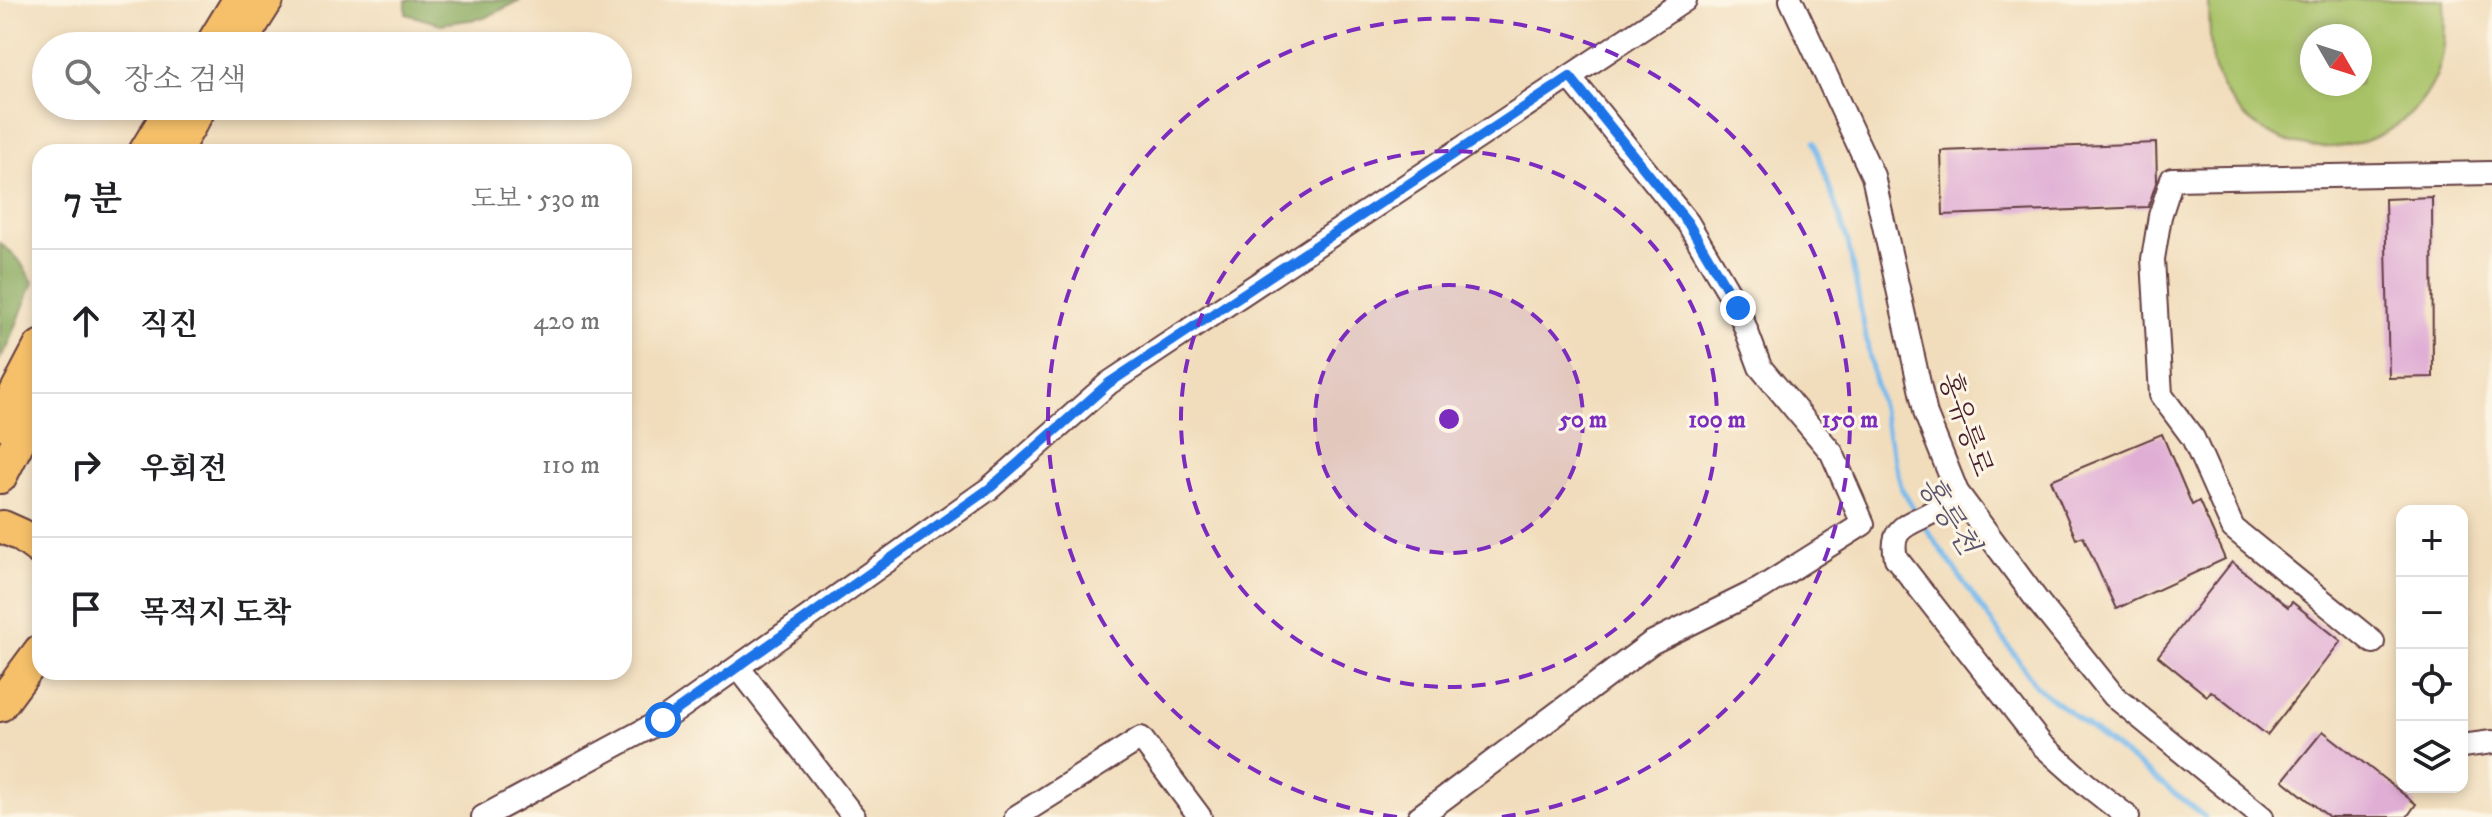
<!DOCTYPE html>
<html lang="ko">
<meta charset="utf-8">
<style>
:root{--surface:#fff;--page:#f2f2f2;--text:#202124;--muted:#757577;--line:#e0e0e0}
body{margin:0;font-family:"IM FELL DW Pica","Noto Serif KR",serif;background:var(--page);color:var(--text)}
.controls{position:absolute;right:24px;bottom:24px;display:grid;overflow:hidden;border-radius:16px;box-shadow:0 4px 12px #0003}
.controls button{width:72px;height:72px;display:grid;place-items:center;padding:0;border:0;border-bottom:2px solid var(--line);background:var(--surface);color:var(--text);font:40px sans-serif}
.compass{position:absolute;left:2300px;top:24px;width:72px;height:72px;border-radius:50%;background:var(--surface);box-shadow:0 4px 12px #0003;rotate:129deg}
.stop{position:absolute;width:24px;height:24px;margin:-18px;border:6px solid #1a73e8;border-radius:50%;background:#fff}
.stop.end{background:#1a73e8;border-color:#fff;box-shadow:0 2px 8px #0008}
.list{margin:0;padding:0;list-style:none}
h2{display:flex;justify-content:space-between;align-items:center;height:104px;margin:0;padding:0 32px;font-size:34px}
h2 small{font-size:26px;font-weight:400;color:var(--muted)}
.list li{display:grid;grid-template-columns:52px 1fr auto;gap:24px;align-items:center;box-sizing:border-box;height:144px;padding:0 32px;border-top:2px solid var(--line)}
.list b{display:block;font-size:30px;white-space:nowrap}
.list em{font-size:26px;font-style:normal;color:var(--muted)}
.icon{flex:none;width:44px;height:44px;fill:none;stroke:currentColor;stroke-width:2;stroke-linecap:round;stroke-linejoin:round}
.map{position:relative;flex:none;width:2492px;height:817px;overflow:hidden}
.search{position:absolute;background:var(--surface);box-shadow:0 4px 12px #0003;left:32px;top:32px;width:600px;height:88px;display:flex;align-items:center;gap:20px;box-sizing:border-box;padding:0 28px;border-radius:44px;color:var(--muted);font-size:30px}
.panel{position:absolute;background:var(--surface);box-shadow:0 4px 12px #0003;left:32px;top:144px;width:600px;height:536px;border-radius:24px}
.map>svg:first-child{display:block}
.green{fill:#a8c268;stroke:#79704a;stroke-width:2;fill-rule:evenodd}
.forest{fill:#86a85c;stroke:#686444;stroke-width:2}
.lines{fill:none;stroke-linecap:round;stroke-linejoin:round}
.stream{stroke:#77baed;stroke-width:5}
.building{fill:#e0aed5}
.minor-casing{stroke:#633c41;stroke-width:26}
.highway-casing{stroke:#633c41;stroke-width:36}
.minor{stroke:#fff;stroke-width:22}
.highway{stroke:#f6c06b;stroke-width:32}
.route{stroke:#1a73e8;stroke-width:10}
.ring{fill:none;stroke:#7b2cbf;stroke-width:4;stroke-dasharray:14 10}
.labels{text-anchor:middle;stroke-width:6;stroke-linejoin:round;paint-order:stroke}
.street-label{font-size:28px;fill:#4a1f2b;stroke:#fcf5e5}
.water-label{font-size:30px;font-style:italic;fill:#5a556f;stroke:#fcf5e5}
.centre{fill:#7b2cbf;stroke:#fcf5e5;stroke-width:4}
.ring-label{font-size:24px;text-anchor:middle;font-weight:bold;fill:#7b2cbf;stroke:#fcf5e5;stroke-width:6;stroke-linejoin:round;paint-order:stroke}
</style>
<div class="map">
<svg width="2492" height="817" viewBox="0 0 2492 817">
<rect width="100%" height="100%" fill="#fcf5e5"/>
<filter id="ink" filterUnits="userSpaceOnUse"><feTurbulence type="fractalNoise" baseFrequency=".0125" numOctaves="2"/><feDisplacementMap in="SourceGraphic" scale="16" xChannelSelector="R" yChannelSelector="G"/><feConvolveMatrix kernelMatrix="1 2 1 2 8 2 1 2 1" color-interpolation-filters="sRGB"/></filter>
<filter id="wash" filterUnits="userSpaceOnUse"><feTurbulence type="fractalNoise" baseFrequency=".006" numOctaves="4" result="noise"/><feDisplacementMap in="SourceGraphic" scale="32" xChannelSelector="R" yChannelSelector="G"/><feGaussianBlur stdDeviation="1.8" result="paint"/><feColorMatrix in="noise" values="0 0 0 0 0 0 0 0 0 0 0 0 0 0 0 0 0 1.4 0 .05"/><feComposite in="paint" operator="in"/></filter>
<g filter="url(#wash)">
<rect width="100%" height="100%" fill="#f1ddbc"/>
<path class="green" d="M2209,0h235c1,29 3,57 -11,83 -44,87 -176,86 -215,-5 -10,-24 -8,-52 -9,-78zM2312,36h48v48h-48z"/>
<path class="forest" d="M406,0h115l-37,18 -44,6 -34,-10z
M0,243l19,17 14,22 -25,64 -8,13z"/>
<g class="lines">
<path class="stream" d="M1814,142l34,100 24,127 30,121 14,22
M1923,524l114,163 168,130"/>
</g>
<g id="blocks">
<path class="building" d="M2156,143l1,37 -9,27 -205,8 -2,-64z
M2432,197l1,180 -44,1 -4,-179z
M2162,434l30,71 7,-4 26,58 -109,50 -33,-73 -7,3 -25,-59z
M2232,562l56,45 4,-5 49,39 -74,94 -56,-44 -4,5 -49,-40z
M2323,731l93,73 -9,13h-78l-46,-37z"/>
</g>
</g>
<g filter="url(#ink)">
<use href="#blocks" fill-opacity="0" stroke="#633c41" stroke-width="2"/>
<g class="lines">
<defs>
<path id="minor" d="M1791,0l82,176 53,239 31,77 82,111 75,93 148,121
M1957,492c-6,6 -12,13 -20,17 -23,16 -49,14 -41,49l146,187 44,39 42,33
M2373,642l-140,-114 -40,-90 -32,-43 -8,-136 7,-43 12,-37 320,-6
M738,667l116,150
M2462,746l30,-4
M483,817l180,-97 327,-232 119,-105 576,-383
M1016,817l125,-79 59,79
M1419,817l232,-174 109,-54 103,-65 -31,-71 -72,-86 -22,-59 -50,-85 -118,-146"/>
<path id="highway" d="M211,46l28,-46
M238,46l29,-46
M145,152l28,-46
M174,152l27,-46
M0,423l40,-76
M0,477l40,-78
M3,527l18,8 19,14
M0,705l40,-54"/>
</defs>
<use href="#minor" class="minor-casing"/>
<use href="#highway" class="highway-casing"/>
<use href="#minor" class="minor"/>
<use href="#highway" class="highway"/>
</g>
</g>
<g class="lines" filter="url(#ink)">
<path class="route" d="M663,720l327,-232 119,-105 461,-306 118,146 50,85"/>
</g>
<circle cx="1449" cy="419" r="134" fill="#7b2cbf" fill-opacity=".12"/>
<g class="ring">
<circle cx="1449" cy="419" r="134"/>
<circle cx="1449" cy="419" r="268"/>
<path d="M1397 817A401 401 0 1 1 1501 817"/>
</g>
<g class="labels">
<g class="street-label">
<text transform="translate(1967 424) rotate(70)" y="10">홍유릉로</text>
</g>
<g class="water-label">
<text transform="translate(1949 515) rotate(58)" y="10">홍릉천</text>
</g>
</g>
<circle cx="1449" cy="419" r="12" class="centre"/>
<g class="ring-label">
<text x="1583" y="427">50 m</text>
<text x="1717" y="427">100 m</text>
<text x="1850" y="427">150 m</text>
</g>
</svg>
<div class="controls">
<button>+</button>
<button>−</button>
<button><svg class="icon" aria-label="locate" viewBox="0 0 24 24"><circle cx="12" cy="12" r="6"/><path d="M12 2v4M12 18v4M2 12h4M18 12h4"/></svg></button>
<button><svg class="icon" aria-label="layers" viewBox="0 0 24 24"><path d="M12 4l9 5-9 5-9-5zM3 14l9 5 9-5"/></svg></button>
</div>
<svg class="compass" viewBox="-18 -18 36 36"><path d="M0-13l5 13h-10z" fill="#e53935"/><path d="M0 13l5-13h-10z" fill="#757577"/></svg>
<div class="stop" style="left:663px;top:720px"></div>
<div class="stop end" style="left:1738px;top:308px"></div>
<div class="search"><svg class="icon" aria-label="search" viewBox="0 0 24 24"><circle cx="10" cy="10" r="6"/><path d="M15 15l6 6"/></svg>장소 검색</div>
<section class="panel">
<h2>7 분<small>도보 · 530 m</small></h2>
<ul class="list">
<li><svg class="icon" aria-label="ahead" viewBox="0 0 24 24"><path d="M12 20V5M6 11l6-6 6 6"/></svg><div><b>직진</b></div><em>420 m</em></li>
<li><svg class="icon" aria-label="right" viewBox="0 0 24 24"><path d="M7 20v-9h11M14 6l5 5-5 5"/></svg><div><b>우회전</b></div><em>110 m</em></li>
<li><svg class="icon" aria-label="arrive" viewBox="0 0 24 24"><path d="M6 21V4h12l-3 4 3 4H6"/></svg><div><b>목적지 도착</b></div></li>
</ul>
</section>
</div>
